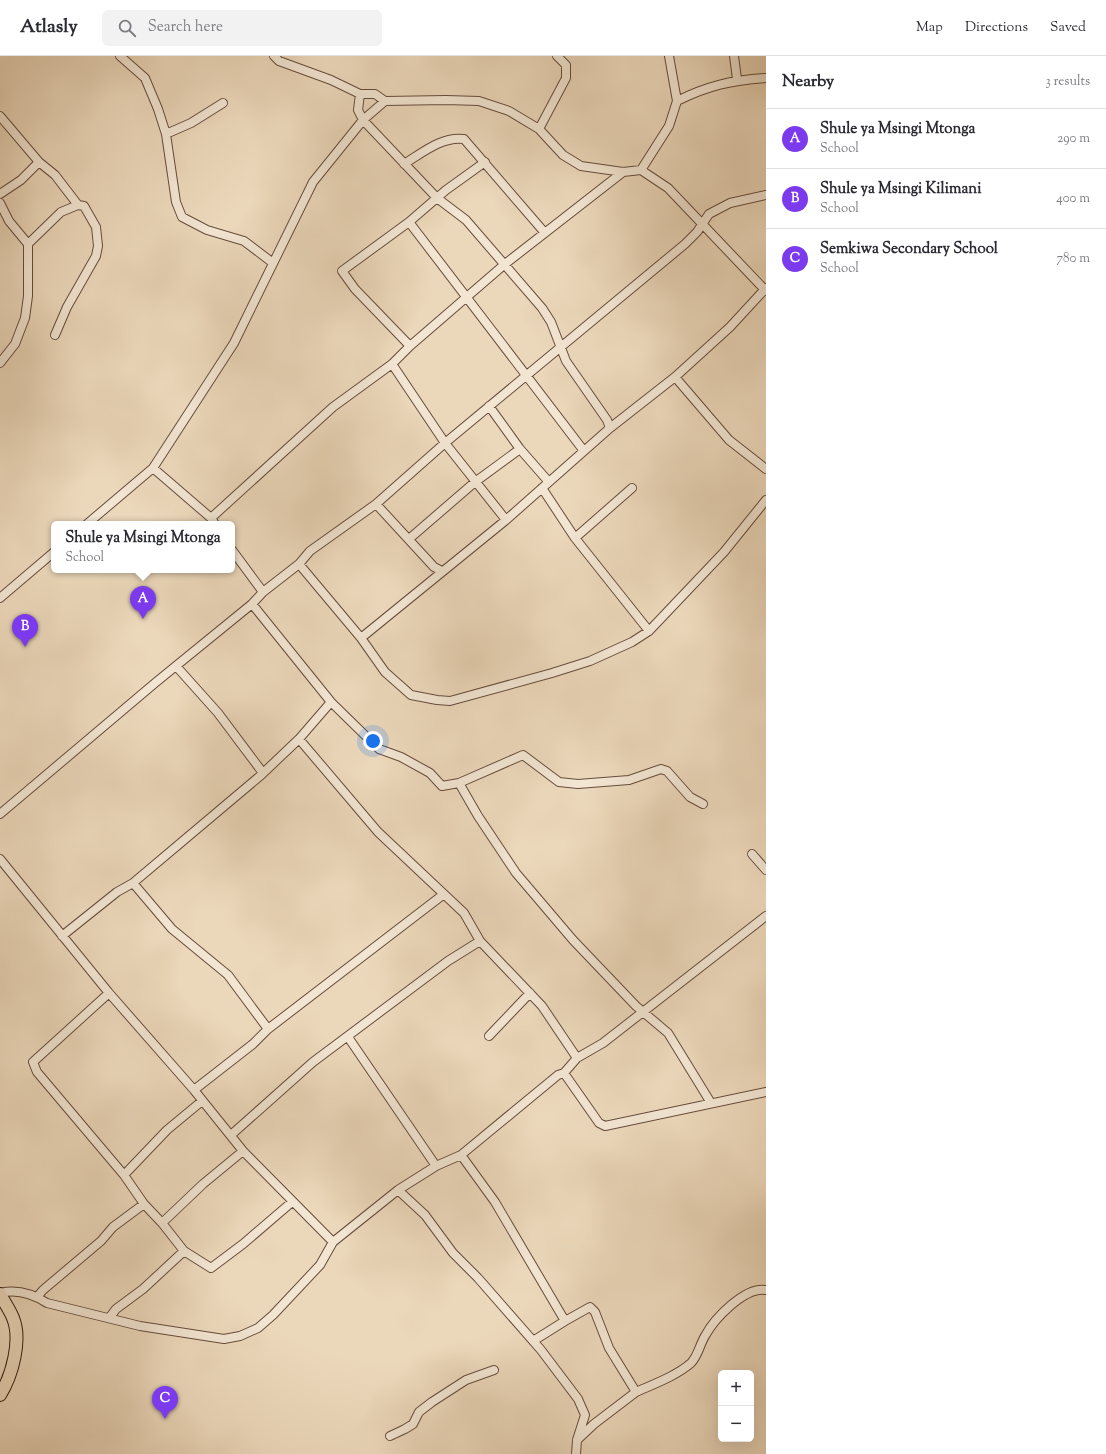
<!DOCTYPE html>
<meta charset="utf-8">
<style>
:root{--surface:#fff;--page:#f2f2f3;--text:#2b2b33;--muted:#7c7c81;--line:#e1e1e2;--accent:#7c3aed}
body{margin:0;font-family:"Sorts Mill Goudy",serif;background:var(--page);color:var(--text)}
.controls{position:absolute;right:12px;bottom:12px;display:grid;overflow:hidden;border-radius:6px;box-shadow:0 4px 16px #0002}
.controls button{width:36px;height:36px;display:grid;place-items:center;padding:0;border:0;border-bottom:1px solid var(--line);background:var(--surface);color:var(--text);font:20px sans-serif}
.you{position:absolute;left:373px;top:685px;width:14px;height:14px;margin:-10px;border:3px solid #fff;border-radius:50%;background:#1a73e8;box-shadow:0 0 0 6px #1a73e833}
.badge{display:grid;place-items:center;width:26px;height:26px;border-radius:50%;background:var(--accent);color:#fff;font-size:13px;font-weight:700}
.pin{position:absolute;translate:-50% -33px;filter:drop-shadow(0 1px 2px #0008)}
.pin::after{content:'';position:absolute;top:21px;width:14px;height:12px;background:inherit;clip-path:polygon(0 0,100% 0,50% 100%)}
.popup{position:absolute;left:51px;top:465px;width:184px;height:52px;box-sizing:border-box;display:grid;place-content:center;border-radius:6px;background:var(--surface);filter:drop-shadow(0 1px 3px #0005);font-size:13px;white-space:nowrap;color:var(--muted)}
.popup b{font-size:15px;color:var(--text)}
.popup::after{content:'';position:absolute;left:50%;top:100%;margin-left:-8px;border:8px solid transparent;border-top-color:var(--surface)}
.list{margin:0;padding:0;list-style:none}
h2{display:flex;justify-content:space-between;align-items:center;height:52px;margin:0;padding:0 16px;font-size:17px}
h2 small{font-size:13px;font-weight:400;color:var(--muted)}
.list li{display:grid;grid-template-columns:26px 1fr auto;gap:12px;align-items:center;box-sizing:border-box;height:60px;padding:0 16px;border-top:1px solid var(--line)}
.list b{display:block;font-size:15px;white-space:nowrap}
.list p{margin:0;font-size:13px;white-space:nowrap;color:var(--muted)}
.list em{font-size:13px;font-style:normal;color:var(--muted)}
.icon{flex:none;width:22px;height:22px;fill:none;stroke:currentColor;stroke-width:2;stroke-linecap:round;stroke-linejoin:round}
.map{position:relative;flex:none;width:766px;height:1398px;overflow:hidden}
header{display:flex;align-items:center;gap:24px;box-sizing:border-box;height:56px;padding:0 20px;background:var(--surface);border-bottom:1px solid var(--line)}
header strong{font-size:19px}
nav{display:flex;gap:22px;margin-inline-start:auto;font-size:14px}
.search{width:280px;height:36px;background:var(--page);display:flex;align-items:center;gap:10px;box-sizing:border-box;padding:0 14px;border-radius:6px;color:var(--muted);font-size:15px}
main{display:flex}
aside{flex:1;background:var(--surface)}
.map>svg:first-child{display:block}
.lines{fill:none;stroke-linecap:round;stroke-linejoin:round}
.minor-casing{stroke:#664c3c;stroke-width:10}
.highway-casing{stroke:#391e12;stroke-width:14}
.minor{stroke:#f2e5d2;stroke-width:8}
.highway{stroke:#ebd7ba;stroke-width:12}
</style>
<header>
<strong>Atlasly</strong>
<div class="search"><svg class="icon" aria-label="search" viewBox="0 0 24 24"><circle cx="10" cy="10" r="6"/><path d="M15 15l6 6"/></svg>Search here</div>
<nav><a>Map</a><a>Directions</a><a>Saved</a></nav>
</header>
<main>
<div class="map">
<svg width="766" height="1398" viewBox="0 0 766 1398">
<rect width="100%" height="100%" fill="#ebd7ba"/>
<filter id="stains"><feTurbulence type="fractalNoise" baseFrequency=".005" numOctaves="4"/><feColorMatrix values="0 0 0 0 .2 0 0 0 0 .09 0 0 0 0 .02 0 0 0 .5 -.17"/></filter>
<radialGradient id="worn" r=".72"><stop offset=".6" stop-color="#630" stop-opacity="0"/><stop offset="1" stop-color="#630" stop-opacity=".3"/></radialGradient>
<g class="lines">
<defs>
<path id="minor" d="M120,0l25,22 13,31 8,25 10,68 6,15 25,13 37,11 29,22
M274,0l5,5 52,19 29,14h15l10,7 61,-1 33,1 30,10 30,18 24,26 18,11 42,6 18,-2 27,18 98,103
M734,0l3,23
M360,38l-2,16 5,10 74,78 29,22 76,88 9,14 15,39 41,59 3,8
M677,45c30,-15 55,-21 89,-23
M0,60l39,46 16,13 23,30 6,1 12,21 2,19 -2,10 -29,51 -12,28
M539,73l27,-51v-13l-9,-9
M166,78l25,-11 32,-20
M404,108c18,-11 38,-28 60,-25l81,94
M641,114l28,-44 8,-25 -8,-45
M0,138l21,-14 18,-18
M0,147l9,18 19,23v52l-3,22 -10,26 -15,19
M409,166l175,229
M28,188l33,-32 17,-7
M410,290l-55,-57 -13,-18 67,-49 37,-32 39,-28
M392,308l53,79 61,77
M675,321l54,63 37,29
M489,350l31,43 28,32
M153,412l58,50 4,6
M542,432l33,50 74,93
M376,448l58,63 8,4
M211,462l122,-111 59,-43 18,-18 95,-82 118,-92
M87,468l66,-56 81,-125 79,-161 50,-62 22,-19
M575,482l57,-50
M409,483l66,-57 45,-33
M232,494l31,42
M299,508l62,74 24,34 26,23 26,5 13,1 102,-28 38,-12 42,-19 17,-11 75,-79 42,-52
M0,542l54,-46
M252,548l79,98 48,47 22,8 29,16 12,13 17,-3 64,-28 36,27 19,2 51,-4 32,-11 6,2 23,26 13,7
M361,582l145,-118 104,-92 65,-51 55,-50 36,-39
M176,610l42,47 45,60
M299,683l79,93 86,81 16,28 62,65 35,52
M459,727l19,33 38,57 57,67 63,66 32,27 43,70
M0,758l155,-131 97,-79 11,-12 36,-28 11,-13 66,-47 69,-61 240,-199 12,-12 12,-18 21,-11 36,-8
M752,798l14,16
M0,803l109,134 85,97 49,61 90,91
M133,827l39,46 56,46 40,54
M62,880l55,-44 16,-9 127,-107 39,-37 32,-37
M109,937l-76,69 4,10 87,103 20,29 18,19 22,28 27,17 32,-24 49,-42
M489,980l41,-43
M348,981l88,129
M564,1017l35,50 6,3 161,-34
M194,1034l59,-46 15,-15 176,-135
M231,1079l82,-73 135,-101 32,-20
M461,1099l34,47 70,119 25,-14 5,5 14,36 27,44 -42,32 -17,16
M124,1119l43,-45 35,-29
M398,1134l27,25 28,38 25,25 63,72 37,49 7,16 -8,25 -1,14
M162,1167l41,-39 40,-33
M0,1237c16,-4 33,1 47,10l93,23 84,13 16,-3 18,-8 15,-13 47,-50 13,-23 65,-52 38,-24 25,-11 97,-80 6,-2 13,-15 26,-15 163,-127
M37,1241l6,-7 58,-49 12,-14 31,-23
M110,1261l6,-8 27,-20 41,-38
M533,1285l32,-20
M636,1336c18,-8 40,-16 55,-29 7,-7 9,-19 14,-27 9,-17 40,-50 61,-46
M390,1380l15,-7 8,-5 6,-12 13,-10 34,-22 28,-10"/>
<path id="highway" d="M0,1238c4,8 10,16 13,24 9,22 -1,58 -13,77"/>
</defs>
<use href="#minor" class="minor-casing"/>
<use href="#highway" class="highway-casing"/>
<use href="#minor" class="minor"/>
<use href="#highway" class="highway"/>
</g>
<rect width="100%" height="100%" filter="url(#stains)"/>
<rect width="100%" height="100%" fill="url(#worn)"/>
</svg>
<div class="controls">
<button>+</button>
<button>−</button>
</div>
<div class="you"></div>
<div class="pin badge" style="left:143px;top:563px">A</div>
<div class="popup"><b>Shule ya Msingi Mtonga</b>School</div>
<div class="pin badge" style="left:25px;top:591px">B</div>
<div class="pin badge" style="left:165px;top:1363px">C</div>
</div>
<aside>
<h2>Nearby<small>3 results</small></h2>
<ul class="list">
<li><span class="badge">A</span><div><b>Shule ya Msingi Mtonga</b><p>School</p></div><em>290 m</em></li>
<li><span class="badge">B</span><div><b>Shule ya Msingi Kilimani</b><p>School</p></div><em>400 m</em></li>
<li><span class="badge">C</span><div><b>Semkiwa Secondary School</b><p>School</p></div><em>780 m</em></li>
</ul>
</aside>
</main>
